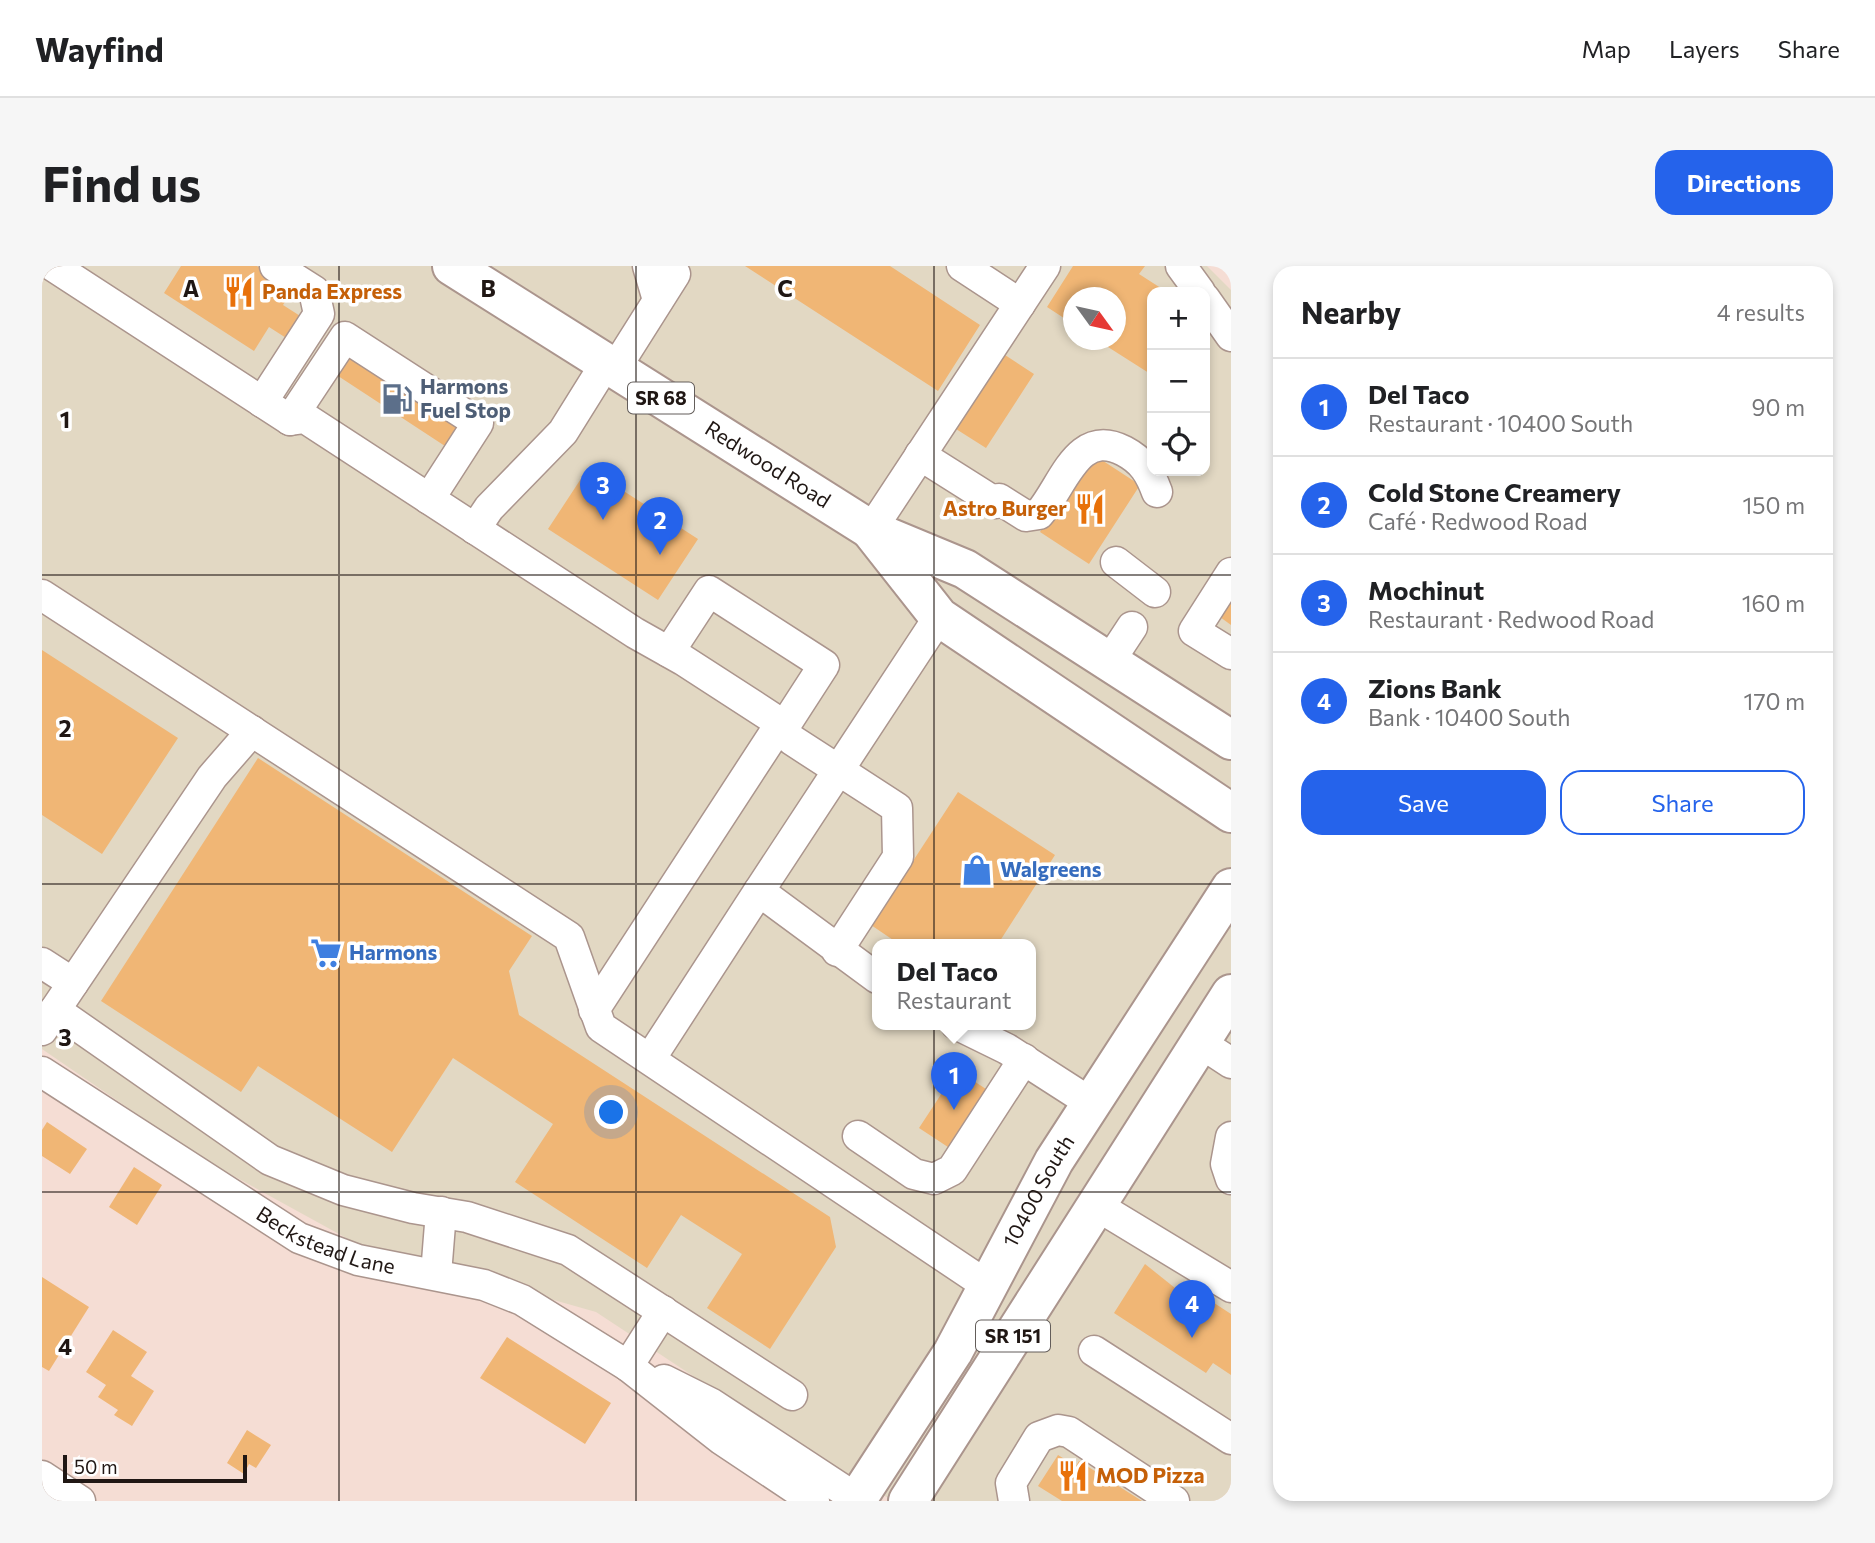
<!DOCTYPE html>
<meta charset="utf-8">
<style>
:root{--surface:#fff;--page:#f6f6f6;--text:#202124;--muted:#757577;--line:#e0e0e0;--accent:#2563eb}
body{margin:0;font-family:Commissioner,sans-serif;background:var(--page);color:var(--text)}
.controls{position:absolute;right:21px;top:21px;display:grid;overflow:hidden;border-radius:14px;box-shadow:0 4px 10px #0003}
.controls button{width:63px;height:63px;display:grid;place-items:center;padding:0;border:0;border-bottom:2px solid var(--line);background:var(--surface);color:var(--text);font:35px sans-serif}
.compass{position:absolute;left:1021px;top:21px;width:63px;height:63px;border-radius:50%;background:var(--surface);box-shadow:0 4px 10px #0003;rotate:123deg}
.scale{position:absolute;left:21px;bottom:18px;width:184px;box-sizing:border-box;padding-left:7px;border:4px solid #201714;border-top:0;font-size:19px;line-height:24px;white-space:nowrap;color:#201714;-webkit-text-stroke:5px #fff;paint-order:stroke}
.you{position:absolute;left:570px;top:847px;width:24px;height:24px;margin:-18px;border:5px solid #fff;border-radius:50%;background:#1a73e8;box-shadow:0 0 0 10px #1a73e833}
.badge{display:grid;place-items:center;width:46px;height:46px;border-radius:50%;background:var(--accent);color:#fff;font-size:23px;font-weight:700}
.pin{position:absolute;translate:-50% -58px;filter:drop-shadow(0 2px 4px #0008)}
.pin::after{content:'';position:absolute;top:37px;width:24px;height:21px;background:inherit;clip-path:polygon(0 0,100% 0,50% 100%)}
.popup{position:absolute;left:830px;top:673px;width:164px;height:91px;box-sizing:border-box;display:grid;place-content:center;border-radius:14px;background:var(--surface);filter:drop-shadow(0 2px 5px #0005);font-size:23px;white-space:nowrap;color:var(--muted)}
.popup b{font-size:26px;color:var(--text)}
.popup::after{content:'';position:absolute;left:50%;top:100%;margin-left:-14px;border:14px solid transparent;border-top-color:var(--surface)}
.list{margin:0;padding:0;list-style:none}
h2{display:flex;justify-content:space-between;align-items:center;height:91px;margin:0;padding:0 28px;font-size:30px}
h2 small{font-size:23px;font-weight:400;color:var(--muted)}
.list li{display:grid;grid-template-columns:46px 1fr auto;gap:21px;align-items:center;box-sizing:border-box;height:98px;padding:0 28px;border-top:2px solid var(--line)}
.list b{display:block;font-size:26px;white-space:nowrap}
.list p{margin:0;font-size:23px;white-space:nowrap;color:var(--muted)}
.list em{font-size:23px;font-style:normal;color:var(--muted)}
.actions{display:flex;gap:14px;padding:21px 28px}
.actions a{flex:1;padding:16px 0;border:2px solid var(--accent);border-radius:21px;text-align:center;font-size:24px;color:var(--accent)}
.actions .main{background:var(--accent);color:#fff}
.icon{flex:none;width:38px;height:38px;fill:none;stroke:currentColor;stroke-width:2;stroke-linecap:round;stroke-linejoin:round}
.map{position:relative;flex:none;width:1189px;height:1235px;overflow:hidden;border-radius:21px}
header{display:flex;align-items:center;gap:42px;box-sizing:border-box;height:98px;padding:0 35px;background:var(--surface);border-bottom:2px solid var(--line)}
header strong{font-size:33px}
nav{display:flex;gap:38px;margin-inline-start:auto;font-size:24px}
.intro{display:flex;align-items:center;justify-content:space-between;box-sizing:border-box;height:168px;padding:0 42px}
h1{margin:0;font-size:49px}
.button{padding:18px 32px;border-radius:21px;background:var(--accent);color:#fff;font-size:24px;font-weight:700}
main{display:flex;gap:42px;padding:0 42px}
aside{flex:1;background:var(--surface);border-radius:21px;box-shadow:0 4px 10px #0003}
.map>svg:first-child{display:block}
.commercial{fill:#e2d8c3;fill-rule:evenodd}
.building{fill:#f0b675}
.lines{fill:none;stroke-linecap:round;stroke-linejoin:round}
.minor-casing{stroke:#ab958d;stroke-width:33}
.major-casing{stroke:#ab958d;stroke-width:42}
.minor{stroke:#fff;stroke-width:30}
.major{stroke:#fff;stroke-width:38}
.grid{fill:none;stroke:#201714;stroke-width:2;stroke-opacity:0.55}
.labels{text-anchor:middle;stroke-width:7;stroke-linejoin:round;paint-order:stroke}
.shield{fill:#fff;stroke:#635d5a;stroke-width:2}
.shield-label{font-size:19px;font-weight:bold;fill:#201714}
.food-label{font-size:21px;font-weight:bold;fill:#c56008;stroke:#fff;text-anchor:start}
.service-label{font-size:21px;font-weight:bold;fill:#4e5e75;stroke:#fff;text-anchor:start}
.street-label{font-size:21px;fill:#201714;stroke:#fff}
.shop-label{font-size:21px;font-weight:bold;fill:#366cbe;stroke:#fff;text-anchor:start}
.grid-label{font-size:23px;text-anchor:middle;font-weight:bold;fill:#201714;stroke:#fff;stroke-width:7;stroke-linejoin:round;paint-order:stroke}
</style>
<header>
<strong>Wayfind</strong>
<nav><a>Map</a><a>Layers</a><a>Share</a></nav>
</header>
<div class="intro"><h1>Find us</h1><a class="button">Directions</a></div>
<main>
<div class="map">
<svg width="1189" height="1235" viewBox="0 0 1189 1235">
<rect width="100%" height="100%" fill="#f5ddd4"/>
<path class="commercial" d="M0,0h1165l24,24v1211h-337l-66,-36 -232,-153 -237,-67 -158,-87 -159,-109zM1110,26h53v179h-53zM1031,32h42v42h-42zM835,678h154v80h-154z"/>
<path class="building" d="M139,0h76l36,23 -10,16 25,16 -14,22 -25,-16 -15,24 -90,-58z
M703,0h145l90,59 -42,66z
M1031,0h72l-6,8 28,18h-15v83l-55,-35h18v-42h-42v26l-26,-17z
M304,83l117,76 -15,23 -116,-76z
M963,89l29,19 -48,74 -30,-19z
M1049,187l49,32 -51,79 -49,-32z
M546,202l110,71 -40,61 -110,-71z
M1189,334v25l-11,-8z
M0,384l136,88 -76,116 -60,-39z
M216,492l274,178 -23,35 10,44 311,202 6,30 -66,102 -63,-41 35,-54 -61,-39 -34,53 -132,-86 38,-58 -100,-66 -61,94 -134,-86 -17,26 -140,-91z
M916,526l97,63 -57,89h-99l-28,-19 9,-13 -18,-12 18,-28 18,12z
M915,804l32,21 -38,58 -32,-21z
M5,856l40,27 -17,25 -28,-18v-26z
M92,901l28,18 -25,40 -28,-18z
M1103,998l35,28 5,-8 46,30v61l-18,-12 -7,10 -92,-60z
M0,1011l47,30 -40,64 -7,-4z
M71,1064l34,22 -16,24 23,15 -22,35 -18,-11 4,-5 -20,-13 8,-12 -20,-13z
M465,1071l104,66 -26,41 -105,-66z
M205,1164l24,15 -15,23 -7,-4 -5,10 -17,-11z
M1016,1189l18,11 3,-5 63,40h-80l-24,-15z"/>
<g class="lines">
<defs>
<g id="minor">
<path d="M11,0l237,154 15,-2 330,215 48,27 88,57 21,23 105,68 1,49 -61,94"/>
<path d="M606,0l10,34"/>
<path d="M920,0l58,38"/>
<path d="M1139,0l19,26"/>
<path d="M1163,33l26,37"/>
<path d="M573,103l60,-95"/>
<path d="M220,136l57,-88 -5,-23 -39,-25"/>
<path d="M248,154l55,-83 133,86 -49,76"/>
<path d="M878,189l76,48"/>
<path d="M957,233l27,17 13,-2c25,-29 38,-87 85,-63 19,10 26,22 33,41"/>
<path d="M433,263l14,-21 74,-76 43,-69"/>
<path d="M829,264l174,-264"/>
<path d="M1074,296l39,30"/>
<path d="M1189,307l-37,58 37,23"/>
<path d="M0,329l527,342 32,90 387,259"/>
<path d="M627,386l40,-61 115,74 -42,65"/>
<path d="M1067,396l23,-35"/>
<path d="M0,697l31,20"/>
<path d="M835,712l-118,-87 180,-274"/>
<path d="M13,744l157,-233 40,-46"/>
<path d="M552,744l185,-284"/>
<path d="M914,758l51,25 84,54"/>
<path d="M0,764l13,-20 215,150 73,30 70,18 54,9 101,33 224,145"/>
<path d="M1157,776l32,21"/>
<path d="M608,793l109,-168"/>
<path id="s1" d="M0,806l257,166 59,22 126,25 38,15 106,66 93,73 93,62"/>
<path d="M816,870l56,38 20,5 18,-9 72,-111"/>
<path d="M1189,871l-5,27 5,15"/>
<path d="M1052,938l137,83"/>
<path d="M394,1008l5,-62"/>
<path d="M1052,1085l137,88"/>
<path d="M586,1100l35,-55"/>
<path d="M622,1114l48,24 148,97"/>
<path d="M0,1210l38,25"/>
<path d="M972,1235l-3,-18 28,-46 19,-7 11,2 105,69"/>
</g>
<g id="major">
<path id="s2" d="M410,0l419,264 94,39 266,171"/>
<path d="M830,266l67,85 292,196"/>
<path id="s3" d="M814,1235l97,-149 101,-191 177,-273"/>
<path d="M866,1235l323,-507"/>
</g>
</defs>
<use href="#minor" class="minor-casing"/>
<use href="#major" class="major-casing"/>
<use href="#minor" class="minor"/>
<use href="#major" class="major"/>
</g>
<path class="grid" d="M297,0v1235M594,0v1235M892,0v1235M0,309h1189M0,618h1189M0,926h1189"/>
<defs>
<symbol id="restaurant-bare" viewBox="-9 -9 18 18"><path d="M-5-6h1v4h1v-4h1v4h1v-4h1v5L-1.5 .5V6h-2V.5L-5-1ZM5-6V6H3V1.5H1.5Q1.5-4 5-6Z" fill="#e8710a" stroke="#fff" stroke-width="2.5" paint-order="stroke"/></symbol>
<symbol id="fuel-bare" viewBox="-9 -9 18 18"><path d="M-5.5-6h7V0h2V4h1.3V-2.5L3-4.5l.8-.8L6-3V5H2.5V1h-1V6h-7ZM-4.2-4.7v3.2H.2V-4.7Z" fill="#5c6f8a" stroke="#fff" stroke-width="2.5" paint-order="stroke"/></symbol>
<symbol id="shop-bare" viewBox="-9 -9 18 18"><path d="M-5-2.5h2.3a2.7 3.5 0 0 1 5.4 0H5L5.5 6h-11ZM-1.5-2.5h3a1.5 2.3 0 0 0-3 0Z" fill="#3f7fe0" stroke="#fff" stroke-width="2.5" paint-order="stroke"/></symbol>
<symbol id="supermarket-bare" viewBox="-9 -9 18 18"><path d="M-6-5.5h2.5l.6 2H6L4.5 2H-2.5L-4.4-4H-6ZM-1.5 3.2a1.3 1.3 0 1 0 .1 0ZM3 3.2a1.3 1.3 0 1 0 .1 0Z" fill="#3f7fe0" stroke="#fff" stroke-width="2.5" paint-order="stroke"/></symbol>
</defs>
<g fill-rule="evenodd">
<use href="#restaurant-bare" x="175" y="4" width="44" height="44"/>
<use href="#fuel-bare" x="333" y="111" width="44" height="44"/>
<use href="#restaurant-bare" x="1026" y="221" width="44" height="44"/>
<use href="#shop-bare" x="913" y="582" width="44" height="44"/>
<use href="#supermarket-bare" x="262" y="665" width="44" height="44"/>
<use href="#restaurant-bare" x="1009" y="1188" width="44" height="44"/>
</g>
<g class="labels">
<g class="shield">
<rect x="586" y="116.5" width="66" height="31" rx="5"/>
<rect x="934" y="1054.5" width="74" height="31" rx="5"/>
</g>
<g class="shield-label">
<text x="619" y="139">SR 68</text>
<text x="971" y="1077">SR 151</text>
</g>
<g class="food-label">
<text x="220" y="33">Panda Express</text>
<text x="1025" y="250" text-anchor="end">Astro Burger</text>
<text x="1054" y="1217">MOD Pizza</text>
</g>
<g class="service-label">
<text x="378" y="128">Harmons<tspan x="378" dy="24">Fuel Stop</tspan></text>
</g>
<g class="street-label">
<text dy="7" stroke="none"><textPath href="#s2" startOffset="373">Redwood Road</textPath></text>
<text dy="7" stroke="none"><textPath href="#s3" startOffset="360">10400 South</textPath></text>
<text dy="7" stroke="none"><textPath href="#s1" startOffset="332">Beckstead Lane</textPath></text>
</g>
<g class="shop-label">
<text x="958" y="611">Walgreens</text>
<text x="307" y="694">Harmons</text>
</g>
</g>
<g class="grid-label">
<text x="149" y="31">A</text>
<text x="446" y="31">B</text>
<text x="743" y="31">C</text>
<text x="23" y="162">1</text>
<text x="23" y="471">2</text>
<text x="23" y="780">3</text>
<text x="23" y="1089">4</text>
</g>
</svg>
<div class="controls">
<button>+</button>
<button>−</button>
<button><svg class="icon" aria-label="locate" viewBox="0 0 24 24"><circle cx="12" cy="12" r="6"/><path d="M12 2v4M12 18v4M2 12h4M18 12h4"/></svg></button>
</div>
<svg class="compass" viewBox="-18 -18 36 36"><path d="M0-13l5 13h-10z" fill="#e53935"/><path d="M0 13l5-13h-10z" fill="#757577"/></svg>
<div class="scale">50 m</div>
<div class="you"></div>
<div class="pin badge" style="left:912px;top:844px">1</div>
<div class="popup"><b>Del Taco</b>Restaurant</div>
<div class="pin badge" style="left:618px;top:289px">2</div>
<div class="pin badge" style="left:561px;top:254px">3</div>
<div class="pin badge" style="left:1150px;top:1072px">4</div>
</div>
<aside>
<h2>Nearby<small>4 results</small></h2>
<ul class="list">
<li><span class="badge">1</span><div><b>Del Taco</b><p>Restaurant · 10400 South</p></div><em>90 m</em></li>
<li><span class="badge">2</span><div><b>Cold Stone Creamery</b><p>Café · Redwood Road</p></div><em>150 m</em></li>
<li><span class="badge">3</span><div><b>Mochinut</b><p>Restaurant · Redwood Road</p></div><em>160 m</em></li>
<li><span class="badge">4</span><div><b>Zions Bank</b><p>Bank · 10400 South</p></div><em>170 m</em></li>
</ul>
<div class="actions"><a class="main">Save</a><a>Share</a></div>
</aside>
</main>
